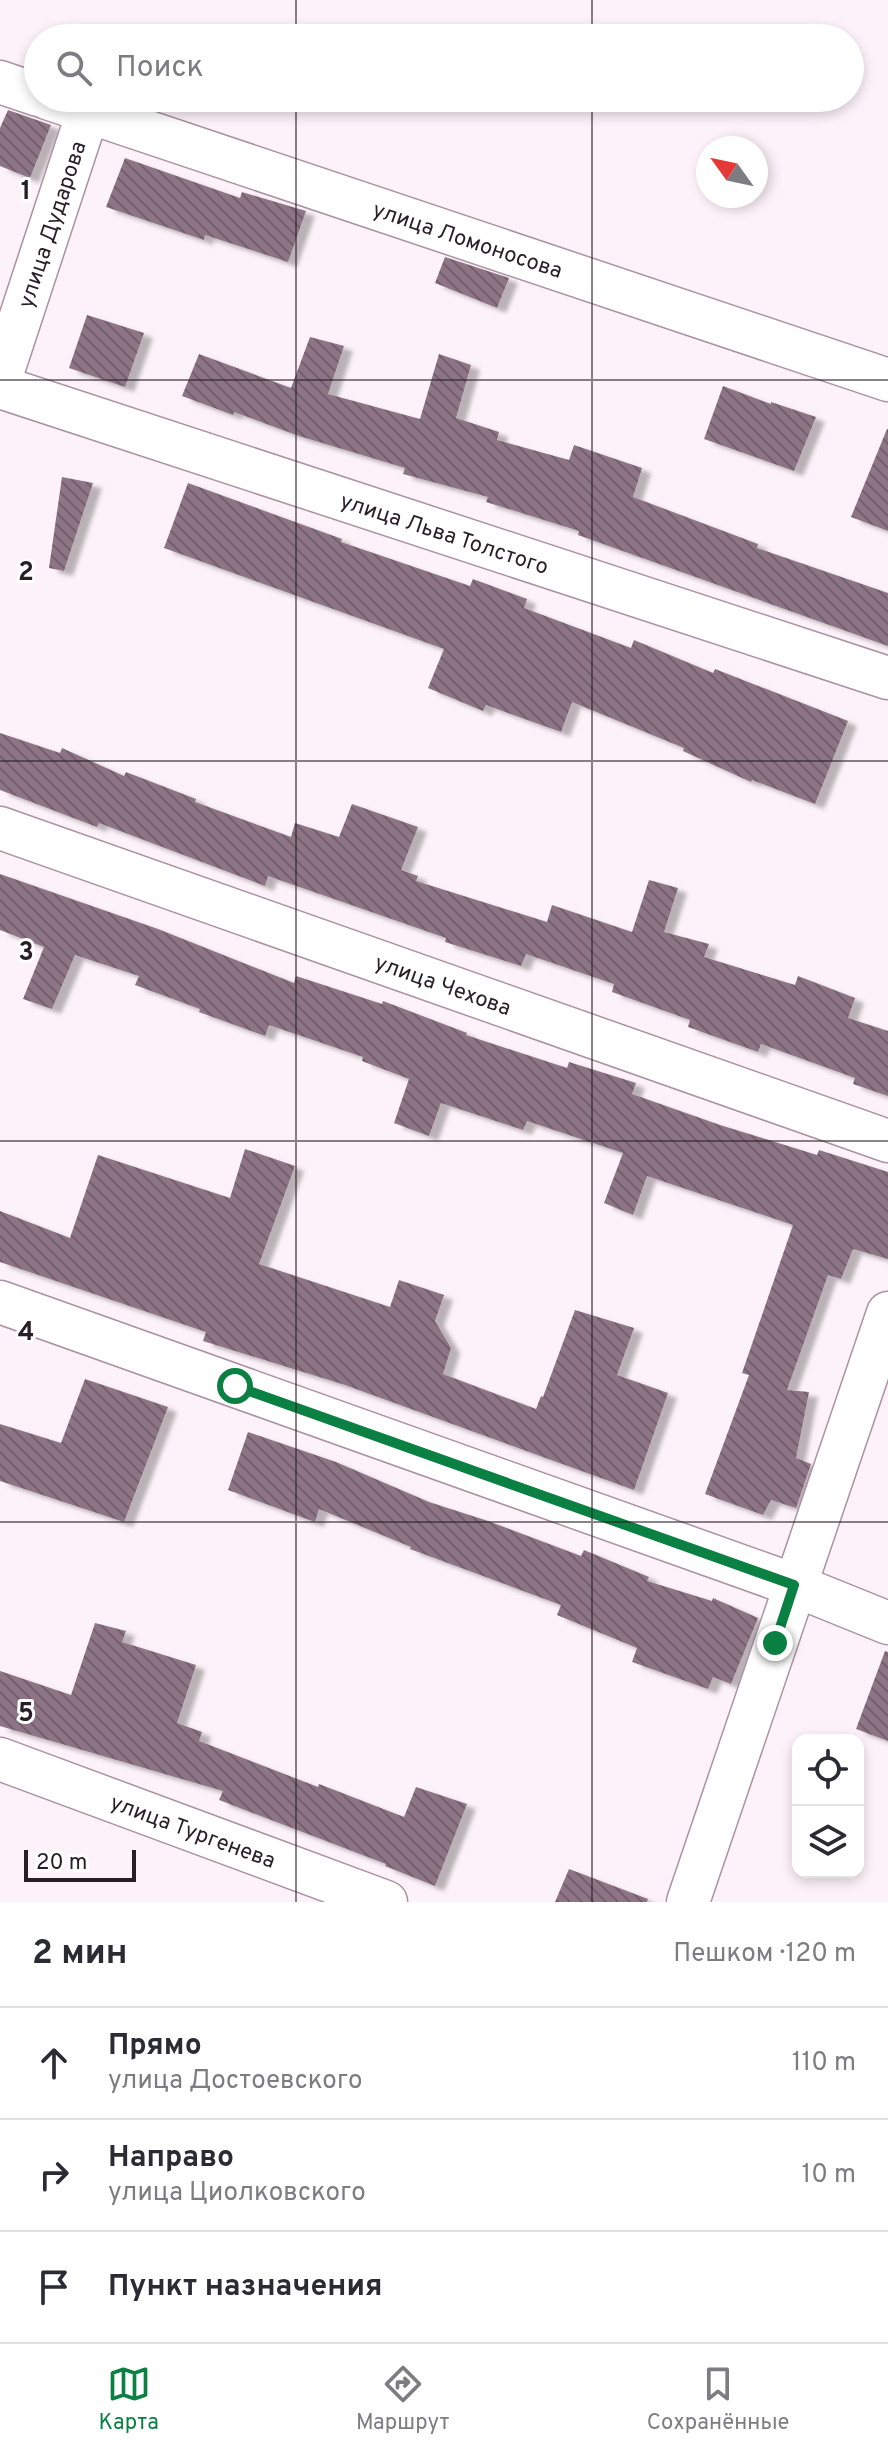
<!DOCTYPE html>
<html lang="ru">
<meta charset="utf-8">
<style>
:root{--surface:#fff;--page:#f2f2f3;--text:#2b2b33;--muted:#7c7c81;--line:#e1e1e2;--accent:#0b8043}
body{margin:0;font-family:Overpass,sans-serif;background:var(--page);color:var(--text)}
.controls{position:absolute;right:24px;bottom:24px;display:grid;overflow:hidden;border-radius:16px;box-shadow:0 4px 12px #0003}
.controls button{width:72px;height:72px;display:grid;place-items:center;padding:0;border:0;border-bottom:2px solid var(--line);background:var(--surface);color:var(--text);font:40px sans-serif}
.compass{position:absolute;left:696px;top:136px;width:72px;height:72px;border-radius:50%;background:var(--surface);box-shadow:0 4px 12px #0003;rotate:303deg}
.scale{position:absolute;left:24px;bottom:20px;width:112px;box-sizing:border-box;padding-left:8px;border:4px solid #281e25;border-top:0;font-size:22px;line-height:28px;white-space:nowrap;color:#281e25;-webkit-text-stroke:6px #fff;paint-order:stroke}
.stop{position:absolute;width:24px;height:24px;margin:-18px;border:6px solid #0b8043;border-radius:50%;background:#fff}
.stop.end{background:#0b8043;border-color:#fff;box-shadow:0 2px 8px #0008}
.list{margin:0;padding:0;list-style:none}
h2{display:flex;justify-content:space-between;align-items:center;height:104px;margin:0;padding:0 32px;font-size:34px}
h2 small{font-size:26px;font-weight:400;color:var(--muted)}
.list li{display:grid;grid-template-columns:52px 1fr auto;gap:24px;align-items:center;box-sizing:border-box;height:112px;padding:0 32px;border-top:2px solid var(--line)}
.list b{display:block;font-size:30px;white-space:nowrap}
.list p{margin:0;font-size:26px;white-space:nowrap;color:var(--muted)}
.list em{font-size:26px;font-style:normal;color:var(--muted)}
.icon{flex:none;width:44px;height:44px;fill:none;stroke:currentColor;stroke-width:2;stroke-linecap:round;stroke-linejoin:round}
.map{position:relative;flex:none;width:888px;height:1902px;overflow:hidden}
.search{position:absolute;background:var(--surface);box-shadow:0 4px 12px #0003;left:24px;right:24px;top:24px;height:88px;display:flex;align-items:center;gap:20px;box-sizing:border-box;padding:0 28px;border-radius:44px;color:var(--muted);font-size:30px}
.sheet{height:440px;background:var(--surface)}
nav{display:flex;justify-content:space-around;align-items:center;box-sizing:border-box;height:112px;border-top:2px solid var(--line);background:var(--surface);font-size:22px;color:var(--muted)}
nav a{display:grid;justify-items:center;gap:4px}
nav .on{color:var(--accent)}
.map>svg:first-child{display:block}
.building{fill:url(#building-back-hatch);filter:url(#shadow)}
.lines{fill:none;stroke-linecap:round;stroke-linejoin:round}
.minor-casing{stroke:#ab92a3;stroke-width:45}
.minor{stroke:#fff;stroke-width:42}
.route{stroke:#0b8043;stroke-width:10}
.grid{fill:none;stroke:#281e25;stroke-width:2;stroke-opacity:0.55}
.labels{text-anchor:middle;stroke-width:6;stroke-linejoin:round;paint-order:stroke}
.street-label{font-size:22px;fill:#281e25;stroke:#fff}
.grid-label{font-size:26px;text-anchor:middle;font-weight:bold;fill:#281e25;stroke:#fff;stroke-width:6;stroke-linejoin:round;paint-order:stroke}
</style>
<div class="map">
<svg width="888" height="1902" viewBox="0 0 888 1902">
<defs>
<pattern id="building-back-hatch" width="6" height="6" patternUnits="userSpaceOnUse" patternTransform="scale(2)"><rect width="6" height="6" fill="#8d7585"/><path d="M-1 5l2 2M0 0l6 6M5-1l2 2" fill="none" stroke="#735f6d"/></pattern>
<filter id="shadow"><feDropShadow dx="9" dy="5" stdDeviation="2" flood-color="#0004"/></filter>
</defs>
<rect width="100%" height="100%" fill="#fdf2f9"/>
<path class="building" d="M8,110l43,15 -21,53 -30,-12v-38z
M125,158l115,40 2,-6 64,19 -18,51 -83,-27 -1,5 -98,-33z
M445,257l64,21 -12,30 -62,-25z
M87,315l57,18 -19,54 -56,-19z
M310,337l34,9 -16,48 92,25 19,-65 32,11 -15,53 43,14 -2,8 72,20 5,-15 68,23 -9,29 125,47 -1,4 131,45v53l-310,-111 1,-4 -93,-29 2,-5 -85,-23 2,-6 -106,-32 -65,-24 -1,3 -51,-19 17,-42 92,34z
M723,386l48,18v-2l45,15 -22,54 -90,-32z
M887,429h1v102l-37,-14z
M62,477l31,6 -29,88 -15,-3z
M188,483l154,56 -1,3 129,44 3,-7 54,20 -3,9 107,40 3,-8 79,33 2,-4 133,52 -33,83 -63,-24 -1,2 -68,-31 1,-3 -112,-46 -11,30 -75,-27 -3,6 -55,-23 16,-39 -280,-101z
M0,733l60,20 2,-5 62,28 2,-4 70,27 -1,3 96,35 4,-14 44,14 13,-33 66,23 -17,43 17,6 -2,5 131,41 5,-17 80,27 17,-52 29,8 -14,44 45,12 -5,13 91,28 3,-9 57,22 -7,20 40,13v65l-35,-12 2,-6 -94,-34 -3,8 -70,-25 2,-7 -78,-28 2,-8 -88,-30 -5,12 -76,-24 1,-4 -178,-62 -3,10 -166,-63 -2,4 -97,-37z
M0,874l158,55 136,54 2,-7 86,28 1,-3 84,32 -1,2 101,33 2,-6 67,21 -4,11 88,31 97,30 2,-5 69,22v87l-35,-10 -12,30 -13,-4 -41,115 22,2 -13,66 15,6 -15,44 -25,-8 -8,15 -58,-21 44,-119 -7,-2 51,-148 -146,-49 -14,39 -29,-12 19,-50 -96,-32 -4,9 -82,-27 -12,33 -35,-13 15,-44 -47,-18 1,-4 -94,-32 -4,11 -66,-24 1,-3 -65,-24 4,-9 -64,-21 -23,54 -29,-10 21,-52 -44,-17z
M245,1149l50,17 -36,98 131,43 9,-27 45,15 -9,26 16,27 -8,26 93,35 5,-13 2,1 32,-87 59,18 -17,47 51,18 -34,97 -289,-105 -142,-44 3,-9 -206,-70v-51l70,27 28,-83 132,43z
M85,1379l83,28 -44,115 -124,-41v-57l61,19z
M248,1432l88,30 93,40 59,19 93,35 3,-6 65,27 -2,4 65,20 1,-3 45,20 -27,66 -18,-7 -5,12 -76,-27 5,-14 -80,-33 4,-10 -151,-56 1,-2 -92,-38 -4,13 -87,-32z
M95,1623l31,8 -4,11 74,23 -19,58 25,9 -3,9 119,46 1,-3 85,33 12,-30 51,17 -32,82 -50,-20 1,-2 -167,-64 4,-9 -223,-65v-55l71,24z
M885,1651l3,1v89l-32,-12z
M569,1869l79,30 -1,3h-92z"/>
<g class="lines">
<defs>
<g id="minor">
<path d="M0,82l38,13"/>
<path id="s1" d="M47,98l841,282"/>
<path id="s2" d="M0,380l88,-268"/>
<path id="s3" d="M0,387l888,291"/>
<path id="s4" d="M0,828l888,313"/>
<path d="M0,1302l794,283 94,38"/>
<path id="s5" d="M0,1759l386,143"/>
<path d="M688,1902l200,-589"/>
</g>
</defs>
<use href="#minor" class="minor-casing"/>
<use href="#minor" class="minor"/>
</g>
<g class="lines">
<path class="route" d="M235,1386l559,199 -19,58"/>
</g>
<path class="grid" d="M296,0v38M592,0v38M296,98v1804M592,98v1804M0,380h888M0,761h888M0,1141h888M0,1522h888"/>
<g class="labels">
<g class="street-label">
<text dy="8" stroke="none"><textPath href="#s2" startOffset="164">улица Дударова</textPath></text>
<text dy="8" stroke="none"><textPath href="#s1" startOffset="444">улица Ломоносова</textPath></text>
<text dy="8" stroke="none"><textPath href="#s3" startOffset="468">улица Льва Толстого</textPath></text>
<text dy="8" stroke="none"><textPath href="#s4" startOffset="470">улица Чехова</textPath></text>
<text dy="8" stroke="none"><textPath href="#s5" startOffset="206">улица Тургенева</textPath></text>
</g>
</g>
<g class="grid-label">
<text x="26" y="199">1</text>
<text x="26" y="580">2</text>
<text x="26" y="960">3</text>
<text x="26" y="1340">4</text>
<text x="26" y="1721">5</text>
</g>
</svg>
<div class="controls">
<button><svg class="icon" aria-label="locate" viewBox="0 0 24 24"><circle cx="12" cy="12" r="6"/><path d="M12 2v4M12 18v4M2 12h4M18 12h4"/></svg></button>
<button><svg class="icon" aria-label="layers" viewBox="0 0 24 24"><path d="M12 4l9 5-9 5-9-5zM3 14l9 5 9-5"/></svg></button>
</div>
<svg class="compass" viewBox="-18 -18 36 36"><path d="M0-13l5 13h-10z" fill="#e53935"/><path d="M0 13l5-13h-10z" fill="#7c7c81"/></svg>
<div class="scale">20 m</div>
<div class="stop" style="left:235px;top:1386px"></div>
<div class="stop end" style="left:775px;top:1643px"></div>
<div class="search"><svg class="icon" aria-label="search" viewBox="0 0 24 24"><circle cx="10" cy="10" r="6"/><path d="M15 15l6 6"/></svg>Поиск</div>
</div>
<section class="sheet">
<h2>2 мин<small>Пешком · 120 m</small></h2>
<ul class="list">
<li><svg class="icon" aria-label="ahead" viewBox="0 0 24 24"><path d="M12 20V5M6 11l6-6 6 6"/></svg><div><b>Прямо</b><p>улица Достоевского</p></div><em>110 m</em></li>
<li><svg class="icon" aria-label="right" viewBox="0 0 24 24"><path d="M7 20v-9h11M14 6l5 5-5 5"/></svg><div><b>Направо</b><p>улица Циолковского</p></div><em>10 m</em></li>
<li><svg class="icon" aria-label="arrive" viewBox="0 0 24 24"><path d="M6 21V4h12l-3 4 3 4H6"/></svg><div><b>Пункт назначения</b></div></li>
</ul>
</section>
<nav>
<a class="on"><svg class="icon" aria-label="map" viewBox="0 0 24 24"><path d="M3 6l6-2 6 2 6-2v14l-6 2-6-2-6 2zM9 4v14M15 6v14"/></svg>Карта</a>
<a><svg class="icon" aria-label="directions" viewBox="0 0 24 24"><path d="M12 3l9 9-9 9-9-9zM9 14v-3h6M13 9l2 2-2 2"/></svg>Маршрут</a>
<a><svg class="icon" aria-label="saved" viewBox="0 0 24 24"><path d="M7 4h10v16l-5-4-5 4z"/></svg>Сохранённые</a>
</nav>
